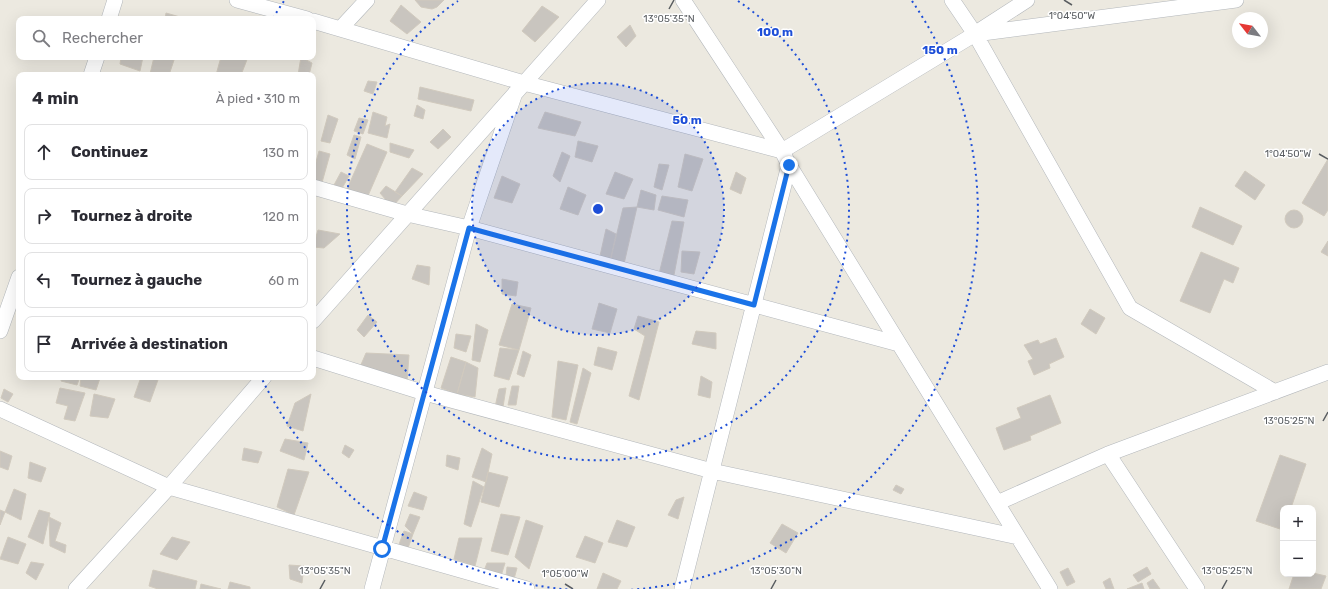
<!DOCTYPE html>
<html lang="fr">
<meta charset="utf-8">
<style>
:root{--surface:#fff;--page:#f2f2f3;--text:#2b2b33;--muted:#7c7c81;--line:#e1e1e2}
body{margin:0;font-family:Rubik,sans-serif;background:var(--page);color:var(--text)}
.controls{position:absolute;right:12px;bottom:12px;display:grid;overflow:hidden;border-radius:8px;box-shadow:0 4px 16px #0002}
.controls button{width:36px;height:36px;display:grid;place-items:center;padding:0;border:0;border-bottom:1px solid var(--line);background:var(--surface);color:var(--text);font:20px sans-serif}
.compass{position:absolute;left:1232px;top:12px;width:36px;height:36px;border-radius:50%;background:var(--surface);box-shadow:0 4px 16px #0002;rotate:301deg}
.stop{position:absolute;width:12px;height:12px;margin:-9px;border:3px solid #1a73e8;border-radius:50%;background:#fff}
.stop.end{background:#1a73e8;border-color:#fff;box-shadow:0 1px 4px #0008}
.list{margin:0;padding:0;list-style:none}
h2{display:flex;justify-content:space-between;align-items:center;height:52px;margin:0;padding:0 16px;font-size:17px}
h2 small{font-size:13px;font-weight:400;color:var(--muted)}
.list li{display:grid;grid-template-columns:26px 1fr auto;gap:12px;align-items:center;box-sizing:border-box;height:56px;margin:0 8px 8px;padding:0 8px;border:1px solid var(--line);border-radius:8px}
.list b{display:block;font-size:15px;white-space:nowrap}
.list em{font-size:13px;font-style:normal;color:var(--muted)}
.icon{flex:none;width:22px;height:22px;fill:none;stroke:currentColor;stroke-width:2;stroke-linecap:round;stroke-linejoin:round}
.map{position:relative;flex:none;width:1328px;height:589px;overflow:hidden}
.search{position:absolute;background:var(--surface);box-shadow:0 4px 16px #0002;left:16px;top:16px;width:300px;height:44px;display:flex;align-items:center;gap:10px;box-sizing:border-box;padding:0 14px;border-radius:8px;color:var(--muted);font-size:15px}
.panel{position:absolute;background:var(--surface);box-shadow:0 4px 16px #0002;left:16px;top:72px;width:300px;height:308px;border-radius:8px}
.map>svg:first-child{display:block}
.building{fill:#c9c5bf;stroke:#d1cabe}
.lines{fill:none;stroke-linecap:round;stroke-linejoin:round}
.minor-casing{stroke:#b3b7bb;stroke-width:16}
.minor{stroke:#fff;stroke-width:15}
.route{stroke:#1a73e8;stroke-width:5}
.ticks{fill:none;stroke:#595d61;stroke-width:1.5}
.ring{fill:none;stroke:#1d4ed8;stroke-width:2;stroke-dasharray:2 4}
.ticks-label{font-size:10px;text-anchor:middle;fill:#595d61;stroke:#fff;stroke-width:3;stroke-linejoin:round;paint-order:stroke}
.centre{fill:#1d4ed8;stroke:#fff;stroke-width:2}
.ring-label{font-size:12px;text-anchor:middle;font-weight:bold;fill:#1d4ed8;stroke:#fff;stroke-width:3;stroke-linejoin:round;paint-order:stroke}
</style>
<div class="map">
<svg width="1328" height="589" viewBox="0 0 1328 589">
<rect width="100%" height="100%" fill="#ece9e0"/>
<path class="building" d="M415,0h29l-7,7 -5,2 -11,-2z
M401,5l20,17 -14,12 -17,-13z
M542,6l17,11 -24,25 -13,-11z
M166,13l21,6h-22z
M630,25l6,11 -10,11 -9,-10z
M121,57h22l-3,14 -20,-7z
M154,57h21l-6,18 -19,-1z
M221,57h27l-7,18h-25z
M301,57l11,6 -3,12h-11z
M368,81l9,1 -4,12 -9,-3z
M420,87l54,13 -3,11 -53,-12z
M417,105l8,5 -2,9 -9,-3z
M373,112l14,5 -2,9 5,-2 -3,14 -19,-5z
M545,112l36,10 -6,14 -37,-8z
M328,115l10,4 -8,24 -9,-2z
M359,118l9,2 -5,14 -9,-3z
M443,129l8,8 -13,12 -8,-7z
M354,135l7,2 -6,22 -8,-4z
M578,141l20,5 -6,16 -17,-5z
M390,143l24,7 -5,8 -19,-6z
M367,144l20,8 -20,46 -20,-9z
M319,151l11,3 -9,32 -8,-5v-8z
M562,152l8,4 -10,26 -7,-6z
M685,154l18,5 -11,32 -14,-4z
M1328,159v51l-4,6 -22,-13z
M659,164l10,1 -7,25 -8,-3z
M412,168l11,6 -21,22 -7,-4z
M1245,171l20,14 -10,15 -20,-14z
M341,172l8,4 -8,14 -7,-5z
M615,172l18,7 -9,20 -18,-5z
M736,172l10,6 -5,16 -11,-5z
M502,176l18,8 -8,19 -18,-5z
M386,186l16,10 -10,11 -12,-14z
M568,187l18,8 -8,20 -18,-6z
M641,190l15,5 -2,15 -17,-3z
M662,196l26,4 -4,17 -26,-7z
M637,207l-13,57 -14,-2 13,-54z
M1200,207l42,19 -9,19 -41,-18z
M1285 219a9 9 0 1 1 18 0a9 9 0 1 1-18 0Z
M672,221l12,1 -10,53 -15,-1z
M606,229l10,5 -6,28 -10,-6z
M318,230l22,4 -16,14 -11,-1z
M1328,241v15l-7,-4z
M682,251l18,1 -6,22 -13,-2z
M1201,252l38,16 -6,15 -9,-4 -14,34 -30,-12z
M417,265l13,2 -1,18 -17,-6z
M502,279l16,3 -2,14 -14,-2z
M599,303l18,6 -7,24 -18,-4z
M512,304l19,4 -12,42 -20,-5z
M1090,309l15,9 -9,16 -15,-10z
M368,315l9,7 -13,15 -7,-7z
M638,316l21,6 -20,78 -10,-4 16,-60 -11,-7z
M476,324l12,6 -8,32 -8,-2z
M696,331l20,2v16l-24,-5z
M456,334l15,2 -5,16 -12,-4z
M1056,338l8,19 -15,7 1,4 -16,7 -6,-14 5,-2 -9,-14 14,-5 2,4z
M598,347l19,5 -5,18 -18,-5z
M500,348l19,2 -10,30 -15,-4z
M523,351l8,4 -7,22 -7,-3z
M366,353l43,2 -2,27 -47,-15z
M451,357l15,5 -9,32 -16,-6z
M558,361l20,4 -12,55 -14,-3z
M466,362l12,6 -3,29 -18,-3z
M583,368l8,5 -14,51 -7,-2z
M701,376l11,6 -2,16 -12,-3z
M62,377h18l-3,8 -16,-4z
M81,377l19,1 -4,12 -16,-4z
M141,377h18l-9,25 -16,-5z
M512,386h7l-3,19h-8z
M60,388l25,5 -10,28 -11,-2 4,-13 -12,-3z
M506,388l-3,19h-8l4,-18z
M4,389l9,5 -5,8 -7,-4z
M94,394l21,5 -7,19 -18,-2z
M311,394l-8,37 -16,-5 8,-23z
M1050,395l11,28 -31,13 1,4 -27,10 -8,-22 25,-10 -4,-10z
M285,439l23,4 -4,17 -24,-9z
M345,445l9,5 -5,8 -7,-5z
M244,448l18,4 -4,11 -16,-3z
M482,448l10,6 -6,28 -14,-5z
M0,451l12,5 -4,14 -8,-3z
M447,455l13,3 -2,12 -12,-4z
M1280,455l26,9 -15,44h-8v22l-27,-9z
M30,462l16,6 -5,14 -13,-4z
M288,469l21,3 -15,43 -17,-8z
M488,472l20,5 -9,30 -18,-5z
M473,481l11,6 -13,40 -7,-3z
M896,485l8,4 -3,5 -8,-4z
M14,489l12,5 -5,26 -16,-8z
M414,492l13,5 -4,13 -15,-4z
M684,497l-6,22 -10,-4 8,-15z
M0,510l5,2 -5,13z
M39,510l11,3 -7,31 -15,-7z
M410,514l10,3 -7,17 -8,-8z
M501,514l19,3 -12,38 -17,-4z
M49,517l12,6 -6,18 11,4 -1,8 -15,-7z
M526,520l17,6 -14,43 -14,-12z
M617,520l18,7 -8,20 -19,-5z
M782,524l16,9 -12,20 -16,-10z
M404,531l9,3 -6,17 -9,-4z
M585,536l18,7 -8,20 -19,-6z
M8,537l18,7 -8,20 -18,-5z
M172,537l18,5 -13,18 -17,-6z
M459,538h23l-7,28 -21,-7z
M31,562l13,2 -8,16 -10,-7z
M487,563h18l-4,13 -17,-5z
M289,565l15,1 -2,17 -12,-4z
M507,567l10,1 -3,11 -8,-2z
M1147,567l4,7 -13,8 -5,-7z
M1068,568l7,14 -8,4 -7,-14z
M153,570l44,11 -2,8h-37l-9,-3z
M603,573l18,8 -4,8h-20z
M1313,573l13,3 -5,13h-32l5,-15z
M1110,578l4,11h-8l-3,-7z
M1153,579l7,10h-10l-3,-6z
M230,582l20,5v2h-22z
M1142,583l2,6h-17z
M201,584l20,5h-21z"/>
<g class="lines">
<defs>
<path id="minor" d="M237,0l70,19
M683,0l99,151 193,-117 155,274 145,84
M952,0l23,34
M109,19l6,-19
M313,21l211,62 258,68 7,14 261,424
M341,28l26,-28
M979,31l48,-31
M975,34l261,-34
M91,75l6,-18
M313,187l94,27 62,14 430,116
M313,321l285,-321
M0,331l19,-54
M313,358l112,35 287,78 306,66
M0,409l169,78 358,102
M1108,454l89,135
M997,503l111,-49 220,-82
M76,589l93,-102 95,-110
M372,589l97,-361 46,-135
M682,589l107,-424"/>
</defs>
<use href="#minor" class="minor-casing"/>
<use href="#minor" class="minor"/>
</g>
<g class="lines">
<path class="route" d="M382,549l87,-321 285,77 35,-140"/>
</g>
<path class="ticks" d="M1064,0l8,5M669,9l5,-9M1319,154l9,5M1323,421l5,-9M565,584l8,5M320,589l5,-9M771,589l5,-9M1222,589l5,-9"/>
<circle cx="598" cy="209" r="126" fill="#1d4ed8" fill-opacity=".12"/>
<g class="ring">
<circle cx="598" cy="209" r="126"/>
<path d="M738 1A251 251 0 1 1 458 1"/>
<path d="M273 18A377 377 0 0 1 284 1M912 1A377 377 0 1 1 261 377"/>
</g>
<g class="ticks-label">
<text x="1072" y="19">1°04'50"W</text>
<text x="669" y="22">13°05'35"N</text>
<text x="1288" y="157">1°04'50"W</text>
<text x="1289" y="424">13°05'25"N</text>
<text x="325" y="574">13°05'35"N</text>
<text x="776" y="574">13°05'30"N</text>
<text x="1227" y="574">13°05'25"N</text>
<text x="565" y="577">1°05'00"W</text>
</g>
<circle cx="598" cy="209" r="6" class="centre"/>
<g class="ring-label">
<text x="775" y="36">100 m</text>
<text x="940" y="54">150 m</text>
<text x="687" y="124">50 m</text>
</g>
</svg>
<div class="controls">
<button>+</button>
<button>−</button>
</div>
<svg class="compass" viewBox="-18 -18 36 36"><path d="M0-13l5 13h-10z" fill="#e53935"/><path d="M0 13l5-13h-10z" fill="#7c7c81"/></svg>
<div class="stop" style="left:382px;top:549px"></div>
<div class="stop end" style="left:789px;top:165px"></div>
<div class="search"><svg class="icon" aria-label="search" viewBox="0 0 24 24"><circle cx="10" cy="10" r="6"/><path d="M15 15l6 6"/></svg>Rechercher</div>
<section class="panel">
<h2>4 min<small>À pied · 310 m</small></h2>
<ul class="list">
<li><svg class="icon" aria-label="ahead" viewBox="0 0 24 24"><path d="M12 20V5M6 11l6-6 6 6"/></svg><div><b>Continuez</b></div><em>130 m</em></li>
<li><svg class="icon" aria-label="right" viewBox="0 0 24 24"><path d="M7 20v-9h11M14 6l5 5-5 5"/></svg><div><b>Tournez à droite</b></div><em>120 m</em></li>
<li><svg class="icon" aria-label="left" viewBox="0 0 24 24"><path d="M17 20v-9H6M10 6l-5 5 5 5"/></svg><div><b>Tournez à gauche</b></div><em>60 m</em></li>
<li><svg class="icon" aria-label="arrive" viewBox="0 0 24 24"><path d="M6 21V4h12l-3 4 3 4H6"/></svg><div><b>Arrivée à destination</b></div></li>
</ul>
</section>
</div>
